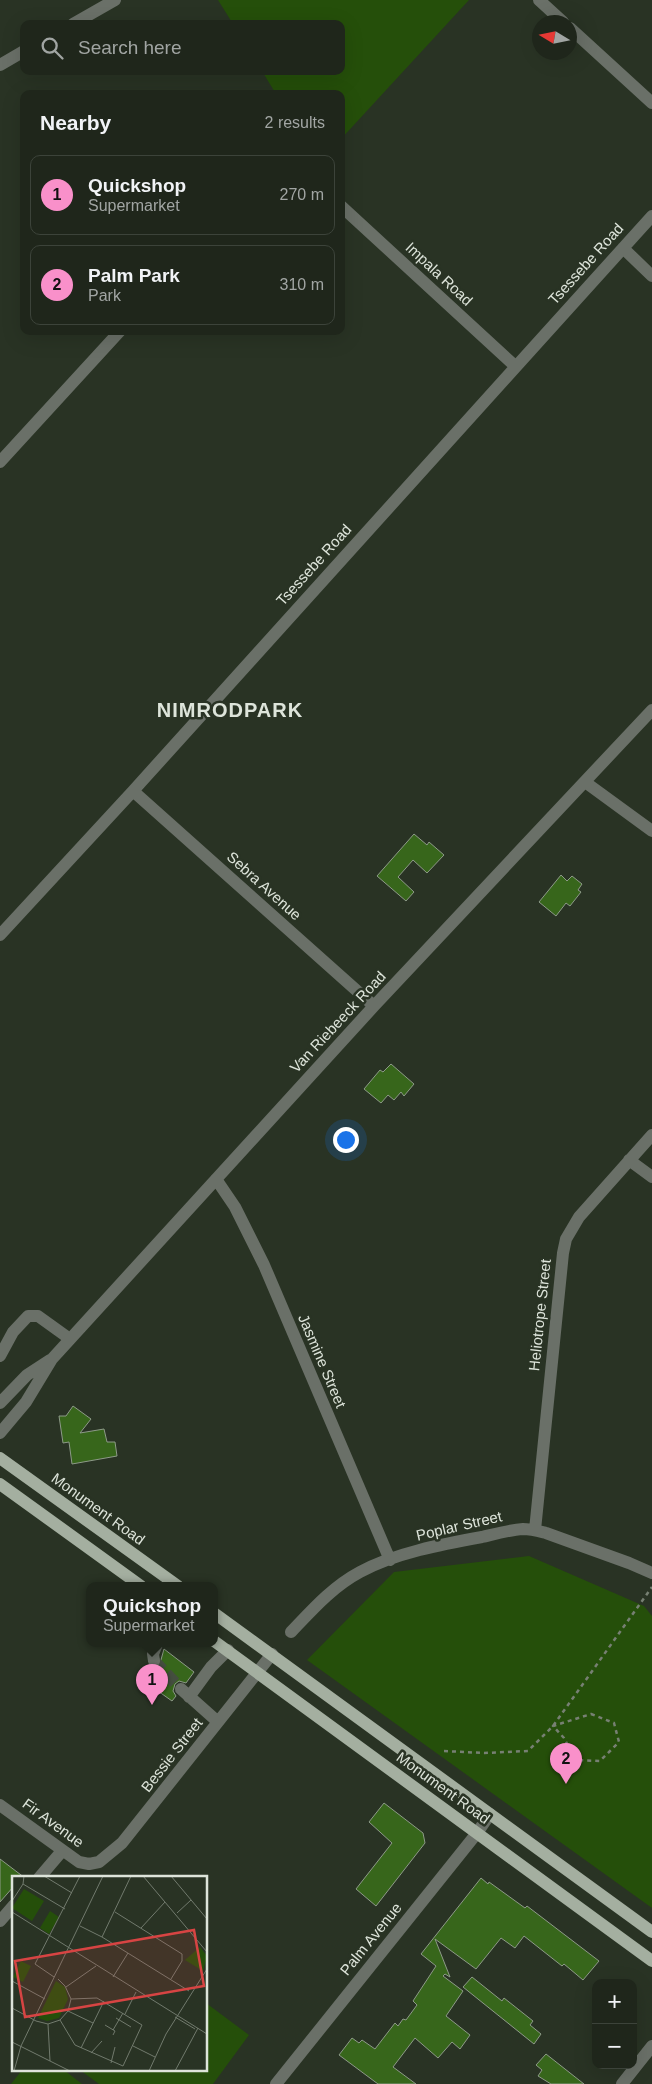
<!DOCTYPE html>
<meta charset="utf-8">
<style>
:root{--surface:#1f261b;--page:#272e24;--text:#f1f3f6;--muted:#a1a5a3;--line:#3c433a;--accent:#f990ca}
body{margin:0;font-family:Helvetica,sans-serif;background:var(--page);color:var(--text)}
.controls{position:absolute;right:15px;bottom:15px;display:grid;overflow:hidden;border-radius:10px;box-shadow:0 5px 20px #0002}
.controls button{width:45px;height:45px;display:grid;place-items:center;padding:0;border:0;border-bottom:1px solid var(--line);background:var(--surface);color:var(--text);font:25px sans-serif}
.compass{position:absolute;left:532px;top:15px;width:45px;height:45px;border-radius:50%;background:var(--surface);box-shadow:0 5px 20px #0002;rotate:280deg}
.you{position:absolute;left:345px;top:1139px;width:18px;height:18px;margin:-12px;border:4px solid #fff;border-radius:50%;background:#1a73e8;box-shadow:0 0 0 8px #1a73e833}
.badge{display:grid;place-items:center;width:32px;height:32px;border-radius:50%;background:var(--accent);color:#111;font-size:16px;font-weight:700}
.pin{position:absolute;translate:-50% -41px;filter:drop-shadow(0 1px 2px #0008)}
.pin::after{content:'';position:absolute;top:26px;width:18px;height:15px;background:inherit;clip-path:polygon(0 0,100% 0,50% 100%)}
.popup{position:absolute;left:86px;top:1582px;width:132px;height:65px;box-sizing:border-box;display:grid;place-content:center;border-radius:10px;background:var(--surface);filter:drop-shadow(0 1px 4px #0005);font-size:16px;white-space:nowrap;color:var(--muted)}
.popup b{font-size:19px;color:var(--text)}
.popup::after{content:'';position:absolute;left:50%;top:100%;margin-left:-10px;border:10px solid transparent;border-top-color:var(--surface)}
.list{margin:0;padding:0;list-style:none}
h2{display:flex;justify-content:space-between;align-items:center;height:65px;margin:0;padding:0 20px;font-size:21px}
h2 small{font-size:16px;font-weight:400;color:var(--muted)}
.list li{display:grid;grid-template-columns:32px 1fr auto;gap:15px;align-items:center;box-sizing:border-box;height:80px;margin:0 10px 10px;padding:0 10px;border:1px solid var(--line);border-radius:10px}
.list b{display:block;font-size:19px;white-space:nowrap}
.list p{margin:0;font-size:16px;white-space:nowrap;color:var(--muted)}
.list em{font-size:16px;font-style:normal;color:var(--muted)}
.icon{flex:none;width:28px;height:28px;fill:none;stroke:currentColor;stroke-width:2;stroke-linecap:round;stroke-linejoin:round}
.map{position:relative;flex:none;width:652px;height:2084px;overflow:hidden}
.search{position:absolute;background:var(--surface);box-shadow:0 5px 20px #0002;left:20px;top:20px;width:325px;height:55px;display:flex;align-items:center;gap:12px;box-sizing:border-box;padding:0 18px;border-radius:10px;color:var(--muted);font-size:19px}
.panel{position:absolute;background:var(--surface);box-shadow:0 5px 20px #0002;left:20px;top:90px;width:325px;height:245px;border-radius:10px}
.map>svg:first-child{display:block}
.green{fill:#254f0a}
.building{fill:#37661b;stroke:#8d9a88}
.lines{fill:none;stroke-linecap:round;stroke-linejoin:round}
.minor-tunnel{stroke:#444e3f;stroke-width:12;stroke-dasharray:12 6;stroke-linecap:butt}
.path{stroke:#778073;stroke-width:2.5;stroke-dasharray:4 4;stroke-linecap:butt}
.minor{stroke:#6a7068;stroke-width:12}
.major{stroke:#a4afa0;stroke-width:12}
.labels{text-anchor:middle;stroke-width:5;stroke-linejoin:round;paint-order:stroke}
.street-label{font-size:15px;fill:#dde4da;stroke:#293324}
.district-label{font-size:20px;font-weight:bold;letter-spacing:1px;fill:#dde4da;stroke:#293324}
.inset-road{fill:none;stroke:#717a6d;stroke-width:1}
.view{fill:#d74443;fill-opacity:0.15;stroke:#d74443;stroke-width:2.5}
.inset-edge{fill:none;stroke:#dde4da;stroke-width:2.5}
</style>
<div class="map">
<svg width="652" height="2084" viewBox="0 0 652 2084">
<rect width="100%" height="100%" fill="#293324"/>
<path class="green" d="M218,0h251l-128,139v-45h-65l-14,-23h79v-47h-108z
M529,1556l115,50 8,10v292l-345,-248 87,-88z
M206,2003l43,32 -36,49h-114l-19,-14h126z
M22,2070h42l18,14h-71z"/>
<path class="building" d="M414,834l13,11 2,-3 15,13 -17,18 -14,-13 -15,17 16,15 -8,9 -29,-25z
M561,875l6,6 5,-5 10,8 -4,6 3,2 -11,14 -4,-3 -10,13 -17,-14z
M391,1064l23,20 -10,12 -3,-4 -7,8 -6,-5 -7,8 -17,-14 16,-19 3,2z
M73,1406l18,13 -11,14 24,-4 3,13h8l2,14 -45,8 -3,-22 -6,1 -4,-27h7z
M164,1649l30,23 -8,11 -7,-2 -4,3 -2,7 3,5 -4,5 -31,-22 8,-11 6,1 4,-2z
M384,1803l39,30 2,10 -49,63 -20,-17 36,-46 -23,-21z
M0,1859l25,19h-11v8l-14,16z
M481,1878l7,6 1,-2 36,26 2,-2 72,55 -16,19 -19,-16 -2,2 -38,-30 -9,12 -14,-10 -25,31 -41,-30 15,38 -5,-3 -2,2 20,15 -17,25 24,19 -10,14 -8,-7 -14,16 -23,-20 -22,29 23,17h-38l-39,-29 13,-17 7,5 3,-3 13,9 20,-26 3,3 5,-7 3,1 11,-15 -4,-4 23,-35 -15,-12z
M472,1977l30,24 2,-3 29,23 -3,4 11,9 -7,10 -71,-57z
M546,2054l38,30h-33l-13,-8 4,-6 -6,-5z"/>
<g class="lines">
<path class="minor-tunnel" d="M154,1661l27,28"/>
<path class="path" d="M591,1714l23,9 5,19 -19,19 -24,-1 -12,-22 -11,-12z
M444,1751l40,2 44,-2 25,-25 99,-139"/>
<path class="minor" d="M539,0l24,22
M73,24l42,-24
M570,28l82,75
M0,65l24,-14
M341,206l174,160
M623,248l29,28
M0,462l120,-131
M585,782l67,49
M133,791l241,215
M0,935l133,-144 519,-575
M629,1160l23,17
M216,1179l19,28 29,58 126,295
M0,1356l13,-24 15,-16h10l32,23
M0,1403l27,-28 23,-15
M0,1433l26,-31 26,-43 322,-353 278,-296
M535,1530l28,-277 3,-14 13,-22 73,-82
M291,1632c21,-22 41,-45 69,-60 35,-19 83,-28 122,-35 13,-3 27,-7 41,-8 8,0 15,2 23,4l83,30 23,10
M154,1661l-1,-7 4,-10
M181,1689l37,33
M189,1697l22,-30 17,-17
M0,1805l79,57 10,2 10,-2 23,-19 150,-189
M39,1878l23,-27
M0,1921l14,-16
M276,2084l201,-251 13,-19
M622,2084l30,-38"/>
<path class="major" d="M0,1458l178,128
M0,1484l141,102
M214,1613l438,319
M214,1641l438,320"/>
</g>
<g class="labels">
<g class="street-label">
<text transform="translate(586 264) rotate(-48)" y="5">Tsessebe Road</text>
<text transform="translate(439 274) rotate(43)" y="5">Impala Road</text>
<text transform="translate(314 565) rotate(-48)" y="5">Tsessebe Road</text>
<text transform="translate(264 886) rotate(42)" y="5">Sebra Avenue</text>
<text transform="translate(338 1022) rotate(-47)" y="5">Van Riebeeck Road</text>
<text transform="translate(540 1315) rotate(-84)" y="5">Heliotrope Street</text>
<text transform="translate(322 1361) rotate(67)" y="5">Jasmine Street</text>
<text transform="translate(98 1509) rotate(36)" y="5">Monument Road</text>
<text transform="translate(459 1526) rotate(-13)" y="5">Poplar Street</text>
<text transform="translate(172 1755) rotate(-52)" y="5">Bessie Street</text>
<text transform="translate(443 1788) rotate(36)" y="5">Monument Road</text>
<text transform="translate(53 1823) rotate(36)" y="5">Fir Avenue</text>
<text transform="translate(371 1939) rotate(-51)" y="5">Palm Avenue</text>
</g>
<g class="district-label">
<text x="230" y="717">NIMRODPARK</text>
</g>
</g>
<g transform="translate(12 1876)">
<rect width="195" height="195" fill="#293324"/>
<path d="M12,13l20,12 -12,20 -20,-13zM38,35l9,6 -10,17 -9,-6zM188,71l7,9 -4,15 -18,-11zM9,85l10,5 -8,16 -10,-5zM44,105l9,6 3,12 -9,19 -12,3 -9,-3z" fill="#254f0a"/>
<path class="inset-road" d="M32,0l28,17M131,0l64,76M159,0l36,43M11,8l42,25M0,25l11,-17 1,-8M0,36l195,122M103,36l67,42v7l-11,18M165,37l14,-13M68,50l22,11 87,54M129,52l24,-26M90,61l29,-61M42,101l-19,-13 45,-88M101,101l15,-24M0,105l33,18M54,111l30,-21M0,132l24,13 12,3 12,-4 8,-9 3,-12 -6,-13 -7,-7M56,135l25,12M113,138l11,-22M163,141l20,12M104,142l15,9M48,144l15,25 48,21 19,-41 -45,-27 -26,1M36,148l2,37M93,149l10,6 -2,4M101,154l10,-17M0,166l58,29M121,170l22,11M69,172l23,-47M79,177l11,-12M99,187l4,-16M2,195l7,-25 82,-170M137,195l17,-37 41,-65M163,195l23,-43"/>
<path class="view" d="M182,54l10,56 -179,31 -10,-56z"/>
<rect width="195" height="195" class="inset-edge"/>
</g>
</svg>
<div class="controls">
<button>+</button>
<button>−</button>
</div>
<svg class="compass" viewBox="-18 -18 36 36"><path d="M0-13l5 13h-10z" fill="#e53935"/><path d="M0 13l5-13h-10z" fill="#a1a5a3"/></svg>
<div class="you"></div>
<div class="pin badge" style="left:152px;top:1705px">1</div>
<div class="popup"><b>Quickshop</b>Supermarket</div>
<div class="pin badge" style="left:566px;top:1784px">2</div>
<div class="search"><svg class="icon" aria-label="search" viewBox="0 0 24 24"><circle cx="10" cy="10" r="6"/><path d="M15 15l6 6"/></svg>Search here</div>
<section class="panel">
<h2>Nearby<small>2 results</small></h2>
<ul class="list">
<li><span class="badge">1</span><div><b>Quickshop</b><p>Supermarket</p></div><em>270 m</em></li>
<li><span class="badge">2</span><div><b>Palm Park</b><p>Park</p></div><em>310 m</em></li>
</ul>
</section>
</div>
